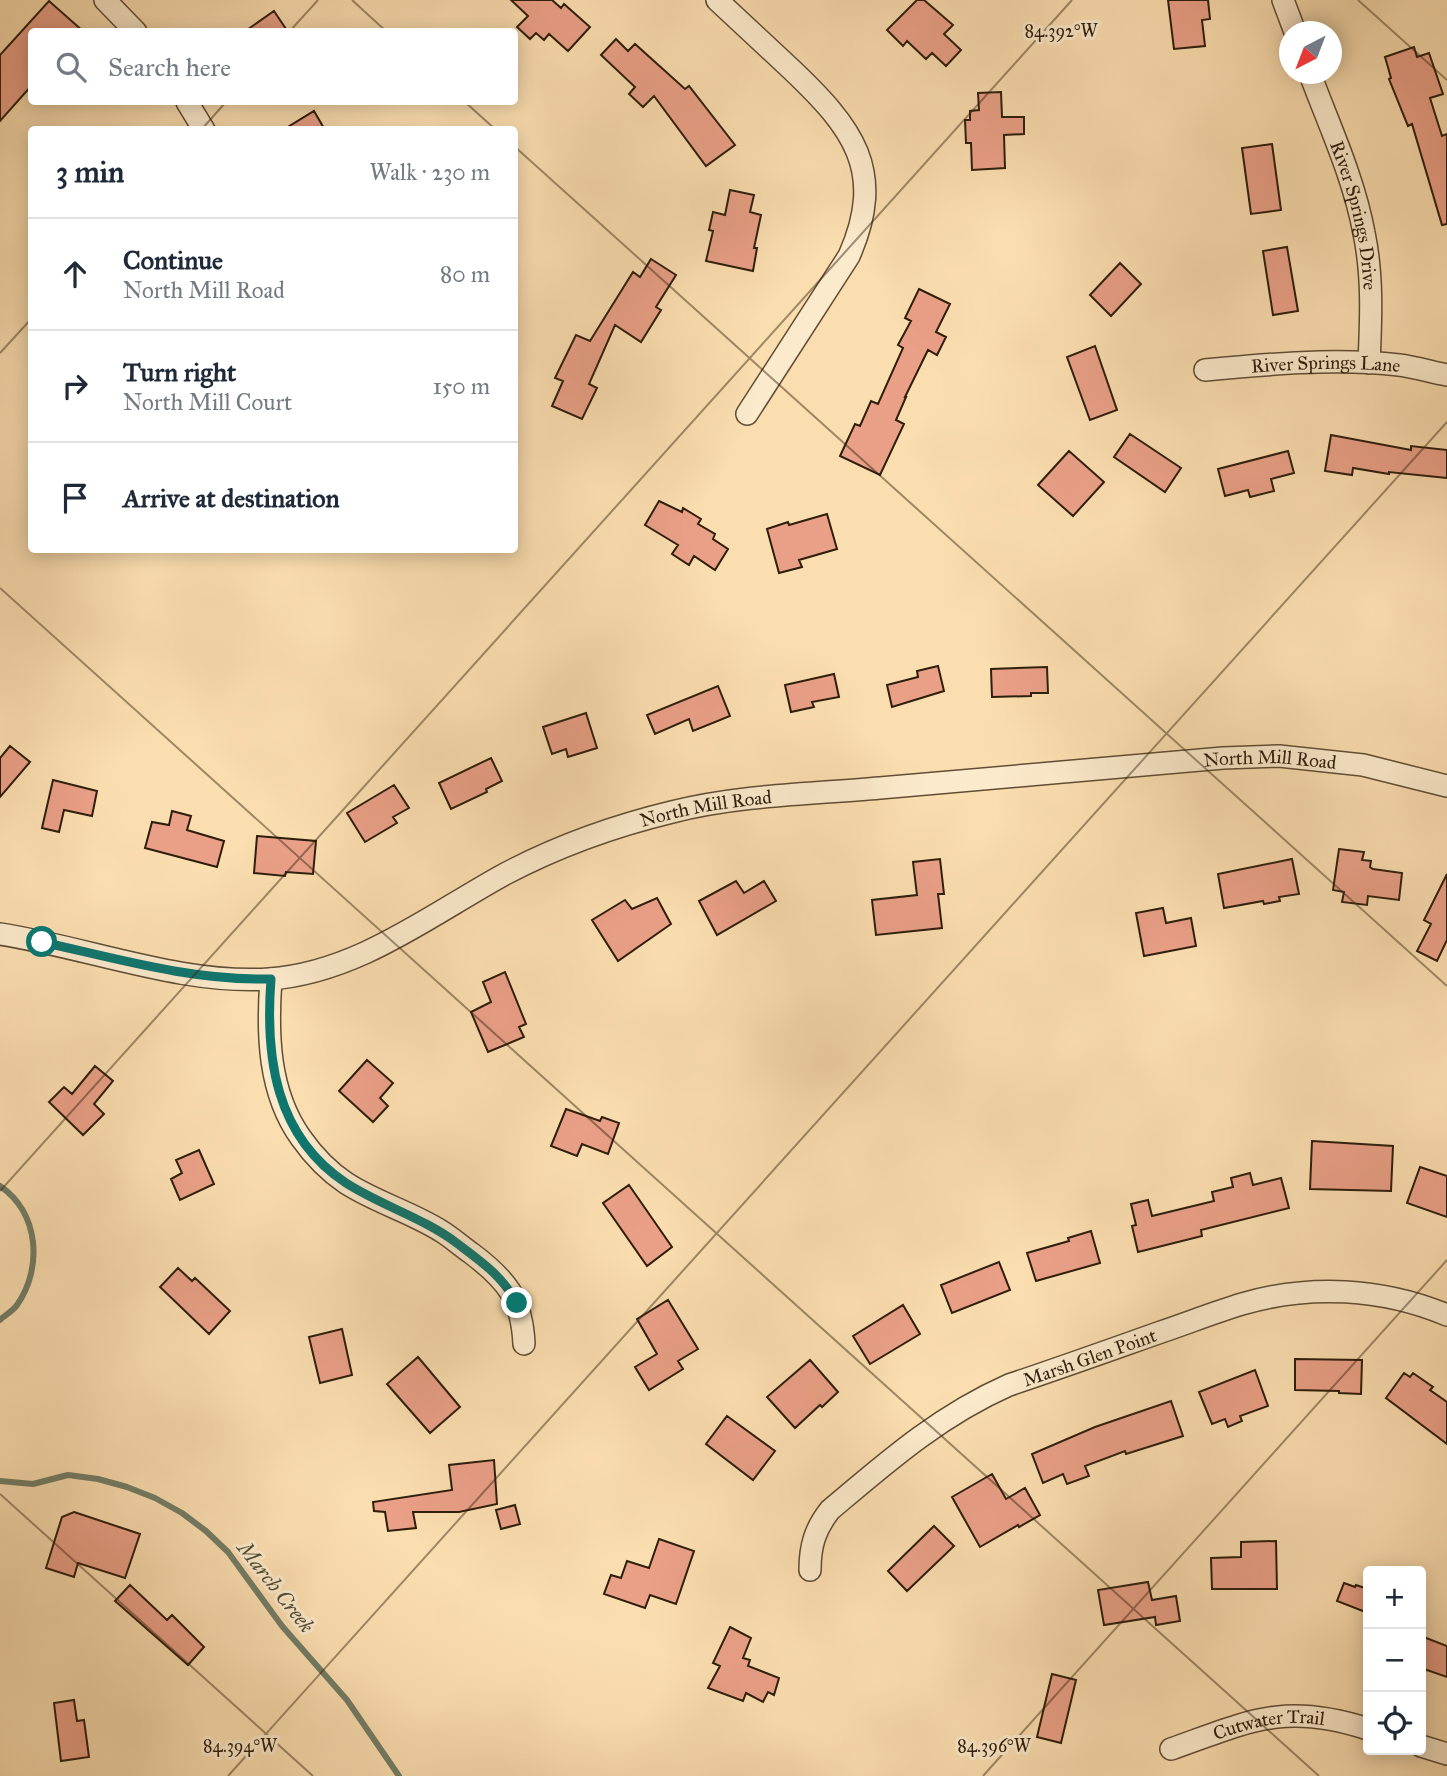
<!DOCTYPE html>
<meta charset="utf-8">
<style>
:root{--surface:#fff;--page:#f6f6f7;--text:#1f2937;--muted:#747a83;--line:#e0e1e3}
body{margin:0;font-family:"IM FELL Great Primer",serif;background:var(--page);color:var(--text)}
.controls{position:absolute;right:21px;bottom:21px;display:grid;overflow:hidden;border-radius:7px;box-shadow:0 4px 18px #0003}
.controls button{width:63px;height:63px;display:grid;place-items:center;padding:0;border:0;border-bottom:2px solid var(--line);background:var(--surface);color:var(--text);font:35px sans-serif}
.compass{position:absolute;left:1279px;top:21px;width:63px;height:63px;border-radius:50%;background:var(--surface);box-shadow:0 4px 18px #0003;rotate:222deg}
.stop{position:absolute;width:21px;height:21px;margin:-16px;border:5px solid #0f766e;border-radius:50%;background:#fff}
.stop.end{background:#0f766e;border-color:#fff;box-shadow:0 2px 7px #0008}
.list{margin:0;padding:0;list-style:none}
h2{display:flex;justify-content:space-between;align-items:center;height:91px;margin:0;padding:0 28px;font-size:30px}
h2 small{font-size:23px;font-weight:400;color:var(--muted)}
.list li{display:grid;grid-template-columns:46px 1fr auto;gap:21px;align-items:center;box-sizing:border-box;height:112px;padding:0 28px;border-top:2px solid var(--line)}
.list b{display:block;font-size:26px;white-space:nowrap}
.list p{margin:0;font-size:23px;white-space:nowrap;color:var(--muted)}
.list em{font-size:23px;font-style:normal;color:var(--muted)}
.icon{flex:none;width:38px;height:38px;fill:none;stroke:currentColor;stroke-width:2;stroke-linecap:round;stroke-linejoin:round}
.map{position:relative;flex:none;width:1447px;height:1776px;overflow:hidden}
.search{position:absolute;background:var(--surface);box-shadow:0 4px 18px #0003;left:28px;top:28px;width:490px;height:77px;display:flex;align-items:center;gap:18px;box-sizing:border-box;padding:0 24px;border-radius:7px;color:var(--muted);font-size:26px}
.panel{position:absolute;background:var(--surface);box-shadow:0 4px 18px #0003;left:28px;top:126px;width:490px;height:427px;border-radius:7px}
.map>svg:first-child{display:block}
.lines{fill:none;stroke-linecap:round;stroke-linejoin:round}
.stream{stroke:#727d67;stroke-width:6}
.building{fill:#eaa087;stroke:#2d1d0a;stroke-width:2}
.minor-casing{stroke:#604d34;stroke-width:24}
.minor{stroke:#fceacc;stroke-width:21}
.route{stroke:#0f766e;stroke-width:9}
.ticks{fill:none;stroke:#2d1d0a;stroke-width:2;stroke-opacity:0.45}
.labels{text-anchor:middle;stroke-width:6;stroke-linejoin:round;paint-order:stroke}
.street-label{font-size:19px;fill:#2d1d0a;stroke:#fceacc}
.water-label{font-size:21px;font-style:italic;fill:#504d38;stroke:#fceacc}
.ticks-label{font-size:18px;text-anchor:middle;fill:#2d1d0a;stroke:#fceacc;stroke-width:6;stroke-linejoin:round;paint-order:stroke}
</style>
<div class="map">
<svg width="1447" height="1776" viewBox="0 0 1447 1776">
<rect width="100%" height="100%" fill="#fbdeb0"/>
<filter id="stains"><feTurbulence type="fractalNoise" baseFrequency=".00286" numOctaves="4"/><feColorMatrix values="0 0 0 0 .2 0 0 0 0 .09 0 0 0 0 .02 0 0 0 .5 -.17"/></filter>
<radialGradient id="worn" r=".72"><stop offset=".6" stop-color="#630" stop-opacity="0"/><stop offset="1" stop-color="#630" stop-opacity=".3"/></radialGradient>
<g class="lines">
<path class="stream" d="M0,1186c39,26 43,82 17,119 -4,6 -12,10 -17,15
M0,1481l33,3 35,-9 30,4 29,8 28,11 27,15 24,18 22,21 54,74 65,74 52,76"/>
</g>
<path class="building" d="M511,0h41l9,8 3,-4 26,23 -22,24 -19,-17 -5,6 -8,-7 -6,6 -13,-12 11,-11z
M917,0h7l29,25 -9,9 17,16 -15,16 -14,-13 -6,6 -19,-18 -4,5 -16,-16z
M1168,0h40l2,19 -8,1 3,26 -31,3z
M49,1l35,31h-52v53l-32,36v-66z
M274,11l14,21h-44z
M616,39l12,12 7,-7 50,45 4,-3 46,59 -29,21 -52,-70 -11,11 -14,-13 6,-7 -34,-32z
M1414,47l3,10 12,-4 14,41 -13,4 12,38 5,-2v90l-5,1 -30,-101 -4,2 -19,-47 2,-1 -6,-21z
M1001,92l1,25h22v17l-20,1 1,33 -33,2 -1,-27h-5l-1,-23h5v-9l9,-1 -1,-17z
M314,111l11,19h-42z
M1272,144l9,66 -30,4 -9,-66z
M730,190l24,5 -4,17 11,3 -7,33h3l-4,23 -47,-10 7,-30 -4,-1 4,-18 12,3z
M1287,247l11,64 -25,4 -10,-64z
M651,259l25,16 -20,32 5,3 -20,32 -26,-17 -26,59 8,4 -15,31 -30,-13 11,-25 -8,-3 21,-43 14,6 43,-69 7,5z
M1120,263l21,21 -30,32 -21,-21z
M919,289l31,15 -14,28 10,5 -9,18 -9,-5 -23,47h1l-10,23 8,4 -24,51 -40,-19 15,-32 5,2 11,-25 7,3 25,-56 -5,-3 13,-24 -6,-3z
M1095,346l22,64 -27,10 -23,-63z
M1130,434l51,34 -16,24 -51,-35z
M1331,435l80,15v-4l36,4v28l-58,-6v2l-36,-6 -1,7 -27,-4z
M1069,451l35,31 -31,34 -35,-31z
M1288,451l6,22 -23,6 3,12 -24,6 -2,-7 -23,6 -7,-27z
M659,501l23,11 1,-4 18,11 -3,5 17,10 -2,5 15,10 -13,21 -21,-14 -5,9 -17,-11 6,-9 -33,-20z
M827,514l10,35 -38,11 3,7 -23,6 -12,-44 21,-7 1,3z
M938,666l6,25 -52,16 -5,-22 31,-8 -1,-6z
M1047,667l1,26h-17v3l-39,1 -1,-28z
M834,674l5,23 -27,5 2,5 -23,5 -6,-27z
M718,686l12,30 -37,15 -4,-12 -34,15 -8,-19z
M586,713l11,35 -29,9 -2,-8 -14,5 -9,-27z
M10,746l20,16 -30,35v-39z
M491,758l11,23 -16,8 1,3 -36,17 -12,-26z
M53,780l44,11 -5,25 -28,-6 -5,22 -17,-4z
M394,785l15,23 -16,9 4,6 -32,19 -18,-29z
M172,811l19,5 -4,14 37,11 -7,26 -72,-19 7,-26 17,3z
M257,836l59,5 -3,33 -27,-2 -1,4 -31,-3z
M1339,849l25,3 -2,8 9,1 -1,6 3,2 29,4 -3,27 -31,-4 -1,9 -25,-3 2,-10 -11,-2z
M940,859l4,35h-6l4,34 -66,7 -4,-35 45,-5 -4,-33z
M1292,859l7,35 -20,3 1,4 -16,3 -1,-3 -39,7 -6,-34z
M1447,874v66l-10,21 -20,-10 14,-27 -7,-4z
M736,881l8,12 20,-12 12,20 -59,34 -18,-34z
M657,898l14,26 -53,37 -26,-41 33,-20 7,9z
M1163,908l3,15 25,-5 5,28 -52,10 -8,-43z
M505,972l21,52 -7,3 5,10 -36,15 -17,-40 20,-10 -8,-20z
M367,1060l26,23 -13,15 8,8 -15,16 -34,-31z
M95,1066l18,15 -19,23 10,10 -21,21 -34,-33 15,-15 8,7z
M566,1109l34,12 2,-4 17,6 -11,31 -26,-10 -5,12 -26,-10z
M1312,1141l81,5 -2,45 -81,-2z
M199,1150l15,34 -34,16 -9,-21 11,-6 -6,-13z
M1420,1167l27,9v41l-40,-14z
M1250,1173l3,12 28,-7 8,30 -88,22 1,6 -64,16 -6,-26 4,-1 -5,-21 17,-4 4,16 62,-15 -2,-9 21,-5 -2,-9z
M629,1185l43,62 -25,19 -44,-63z
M1091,1231l9,32 -64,18 -9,-28 42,-12 -1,-3z
M999,1262l11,28 -58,23 -11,-28z
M178,1268l14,13 3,-3 35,33 -21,23 -49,-47z
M668,1300l30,49 -20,12 5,8 -34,21 -14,-23 22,-13 -20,-35z
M903,1305l17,29 -50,30 -17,-28z
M342,1329l10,46 -32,8 -11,-46z
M418,1357l42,50 -30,26 -43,-49z
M1295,1359l67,1 -1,34 -22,-1v-2l-44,-1z
M810,1360l28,32 -16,15 -2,-2 -25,23 -28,-31z
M1255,1370l13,36 -28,10 2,5 -14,6 -3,-8 -13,5 -13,-32z
M1404,1373l6,4 3,-4 20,14 -3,3 17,12v42l-61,-46z
M1171,1401l12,35 -57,18 -1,-3 -40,15 4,10 -22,8 -4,-10 -20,9 -11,-29 63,-27z
M727,1416l48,35 -22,29 -47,-36z
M494,1460l3,44 -38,8h-46l3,16 -28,3 -3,-19 -11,-1 -1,-9 79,-12 -3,-25z
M992,1474l14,25 19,-11 15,27 -21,12 -1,-2 -38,22 -28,-50z
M515,1505l5,19 -19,5 -5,-19z
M74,1512l66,22 -15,44 -47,-15 -4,14 -28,-9 16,-51z
M934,1526l20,20 -47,45 -19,-20z
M659,1539l35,12 -18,53 -26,-9 -5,13 -41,-14 7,-19 10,3 6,-17 22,7z
M1276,1541l1,48h-65l-1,-31 30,-1v-15z
M1148,1582l4,18 24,-4 4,25 -24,4 -1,-8 -51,8 -6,-35z
M1344,1583l11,4 1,-2 12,4v24l-31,-12z
M130,1585l37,35 5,-5 32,32 -16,18 -73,-64z
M730,1627l21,11 -8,20 7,2 -2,6 31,12 -5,17 -6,-3 -5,10 -17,-9 -3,8 -35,-13 12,-22 -7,-3z
M1421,1636l26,10v31l-26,-9z
M1052,1674l24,6 -15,63 -24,-6z
M74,1700l3,21 7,-1 5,37 -28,4 -7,-58z"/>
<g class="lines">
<defs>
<g id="minor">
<path d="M105,0l31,32"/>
<path d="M717,0c25,23 49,46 74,69 61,58 96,101 58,187l-102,158"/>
<path d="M1283,0l12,32"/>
<path id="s1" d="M1310,74c19,51 44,104 54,159 9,43 7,86 5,130"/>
<path d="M187,102l17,28"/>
<path id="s2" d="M1205,370c64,-6 129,-12 194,-5 16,2 32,7 48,10"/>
<path id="s3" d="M0,934c86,13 182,51 269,45 88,-6 161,-64 236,-105 53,-28 109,-48 167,-62 67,-17 139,-18 208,-24 114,-10 229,-20 343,-30l56,-2 84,9 84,21"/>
<path d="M271,979c-4,54 -3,113 30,159 12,17 27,33 45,45 29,19 65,29 95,48 10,6 20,15 30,22 36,27 51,46 53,91"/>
<path id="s4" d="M810,1570c0,-24 5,-41 20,-60 58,-49 109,-94 179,-125 51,-17 101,-35 152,-53 27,-9 54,-20 81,-28 68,-20 140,-16 205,11"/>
<path d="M1421,1746l26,8"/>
<path id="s5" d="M1171,1749c79,-28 113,-47 197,-20"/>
</g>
</defs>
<use href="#minor" class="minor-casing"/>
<use href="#minor" class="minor"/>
</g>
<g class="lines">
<path class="route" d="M42,942c76,17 151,39 229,37 -6,78 4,157 75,204 36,23 78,35 112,61 24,18 44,32 59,59"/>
</g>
<path class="ticks" d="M352,0l35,32M1358,0l89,80M289,32l29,-32M465,102l31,28M201,130l25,-28M514,146l933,840M0,353l32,-35M0,588l1319,1188M0,1191l1072,-1191M0,1494l313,282M228,1776l1219,-1354M983,1776l464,-516"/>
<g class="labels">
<g class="street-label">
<text dy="7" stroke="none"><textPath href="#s1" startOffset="149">River Springs Drive</textPath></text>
<text dy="7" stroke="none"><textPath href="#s2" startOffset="121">River Springs Lane</textPath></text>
<text dy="7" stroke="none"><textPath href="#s3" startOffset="1314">North Mill Road</textPath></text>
<text dy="7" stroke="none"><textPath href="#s3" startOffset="747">North Mill Road</textPath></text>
<text dy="7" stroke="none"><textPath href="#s4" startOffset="369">Marsh Glen Point</textPath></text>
<text dy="7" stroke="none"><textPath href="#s5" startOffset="102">Cutwater Trail</textPath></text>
</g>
<g class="water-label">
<text transform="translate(276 1587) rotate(52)" y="7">March Creek</text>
</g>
</g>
<g class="ticks-label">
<text x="1061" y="37">84.392°W</text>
<text x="240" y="1752">84.394°W</text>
<text x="994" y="1752">84.396°W</text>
</g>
<rect width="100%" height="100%" filter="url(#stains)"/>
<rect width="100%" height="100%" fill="url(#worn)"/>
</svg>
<div class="controls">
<button>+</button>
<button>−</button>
<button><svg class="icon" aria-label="locate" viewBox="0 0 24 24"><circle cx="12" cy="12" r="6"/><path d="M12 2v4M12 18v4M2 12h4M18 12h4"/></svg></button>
</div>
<svg class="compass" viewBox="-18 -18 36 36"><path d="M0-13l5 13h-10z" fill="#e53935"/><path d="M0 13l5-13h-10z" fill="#747a83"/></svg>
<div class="stop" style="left:42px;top:942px"></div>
<div class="stop end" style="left:517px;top:1303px"></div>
<div class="search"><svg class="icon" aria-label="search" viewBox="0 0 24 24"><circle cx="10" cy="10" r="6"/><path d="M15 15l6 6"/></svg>Search here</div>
<section class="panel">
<h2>3 min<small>Walk · 230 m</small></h2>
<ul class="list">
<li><svg class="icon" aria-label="ahead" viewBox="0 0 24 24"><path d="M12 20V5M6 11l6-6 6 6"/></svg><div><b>Continue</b><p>North Mill Road</p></div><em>80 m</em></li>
<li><svg class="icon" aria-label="right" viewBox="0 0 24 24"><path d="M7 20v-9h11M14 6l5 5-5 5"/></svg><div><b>Turn right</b><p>North Mill Court</p></div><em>150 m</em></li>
<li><svg class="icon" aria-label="arrive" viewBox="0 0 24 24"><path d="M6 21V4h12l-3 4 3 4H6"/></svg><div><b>Arrive at destination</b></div></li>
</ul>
</section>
</div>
